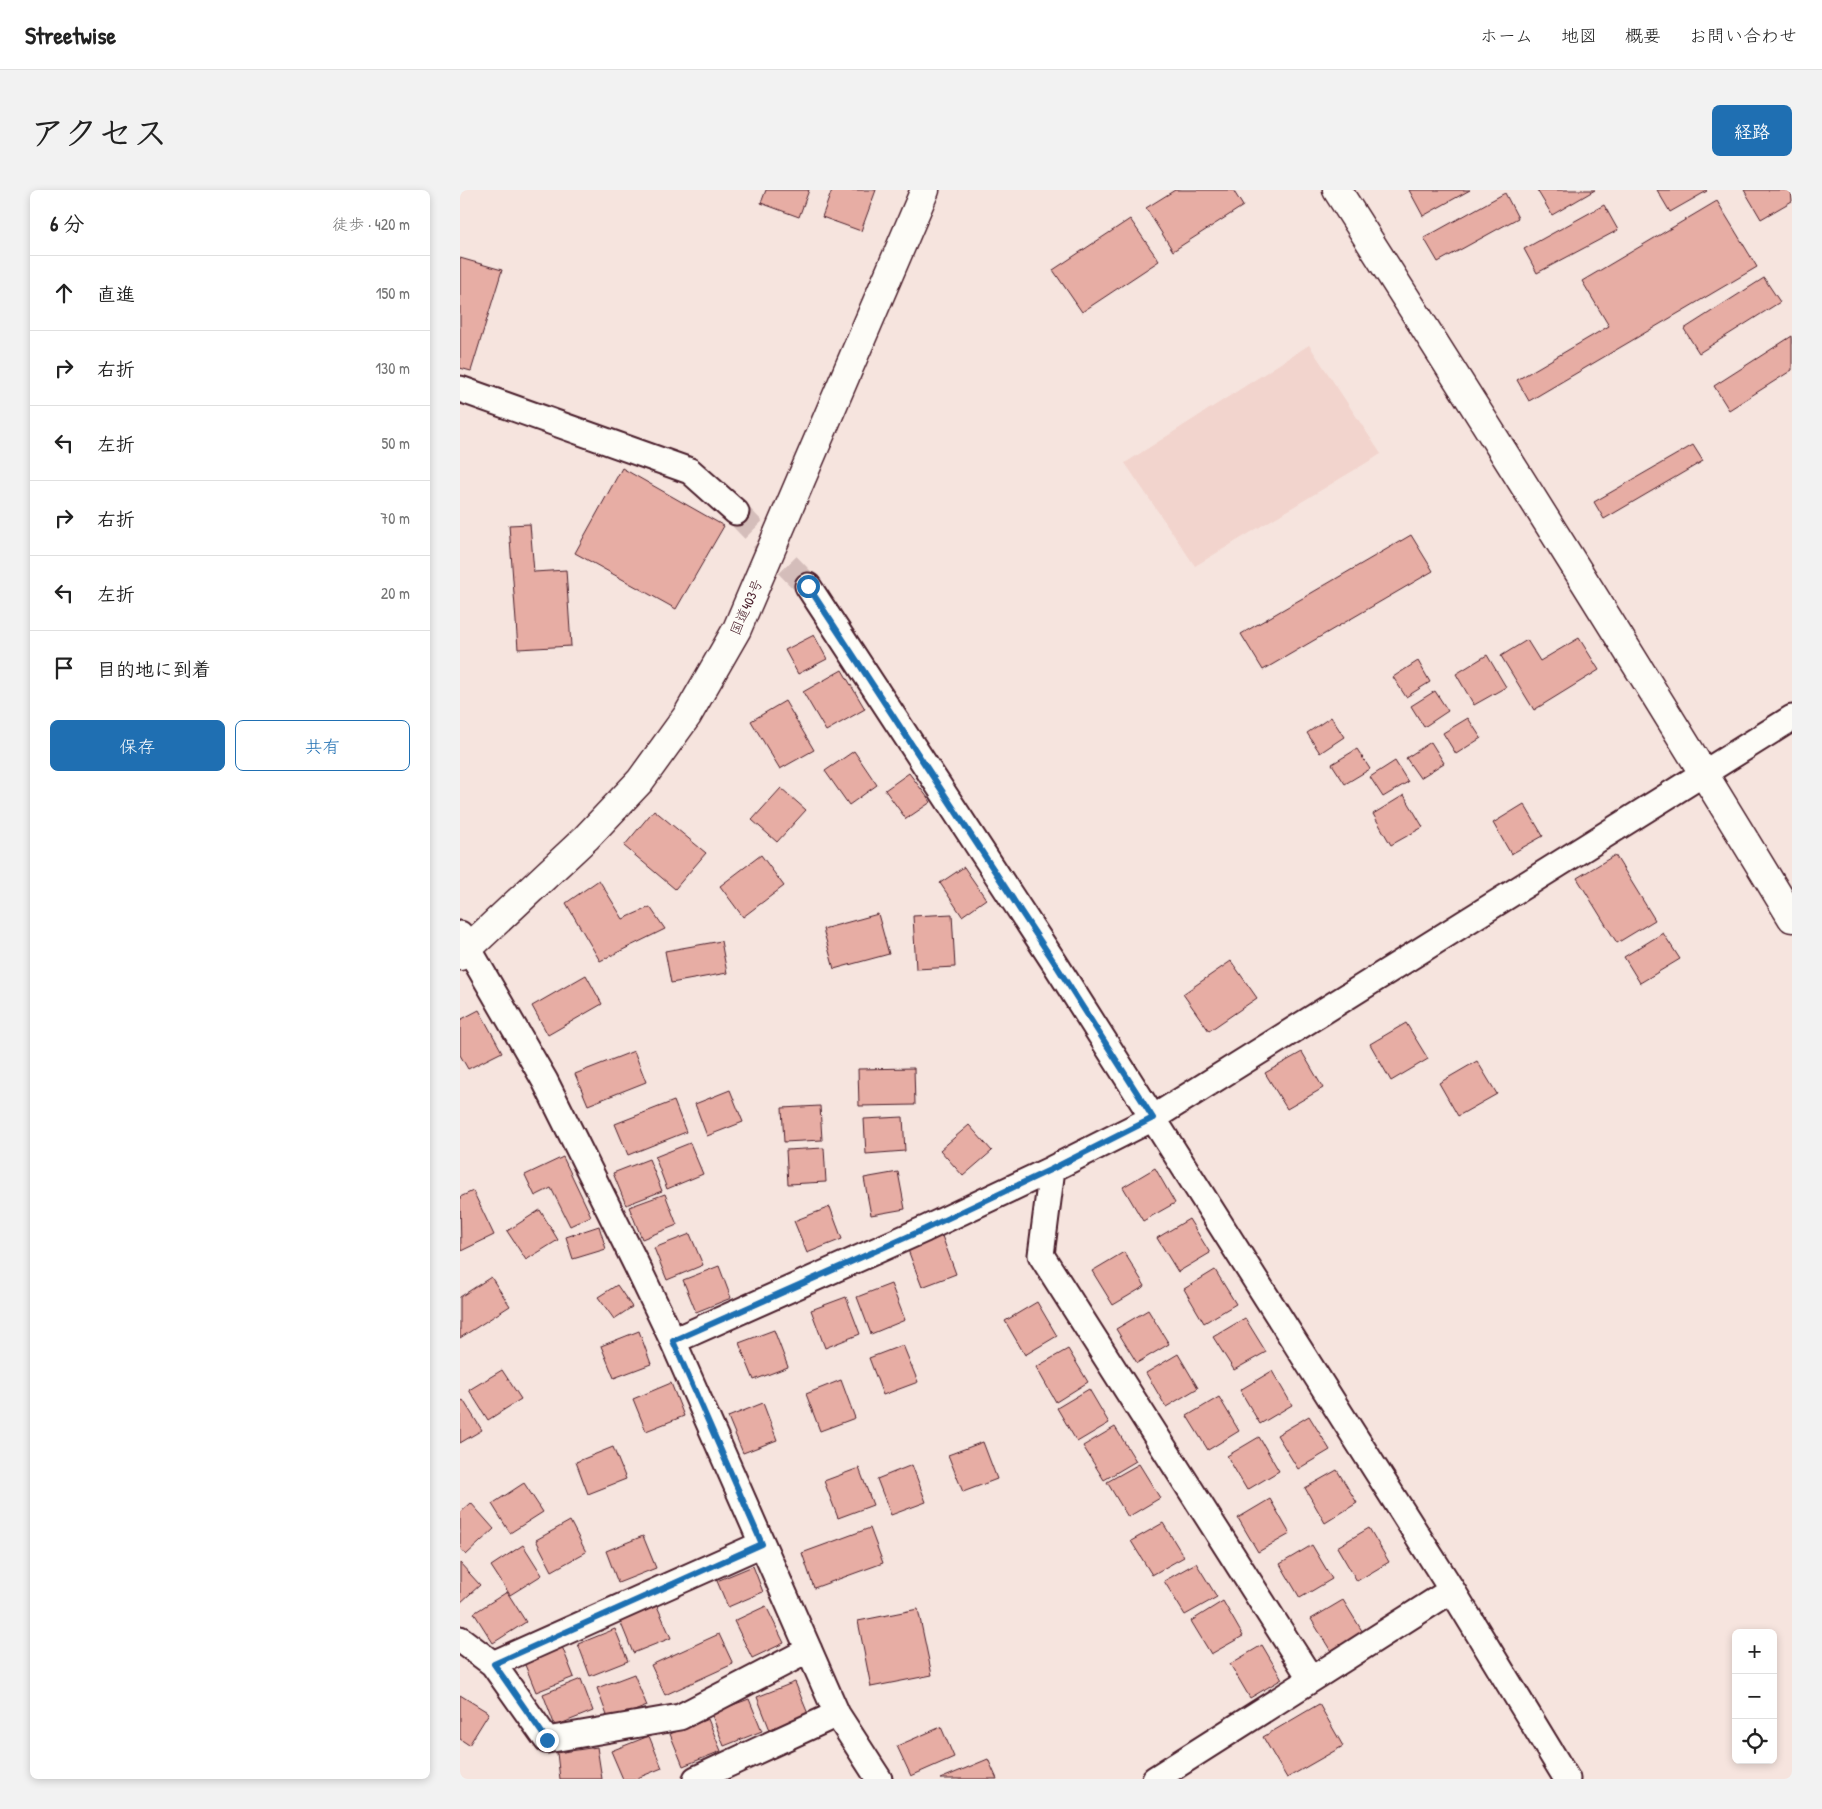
<!DOCTYPE html>
<html lang="ja">
<meta charset="utf-8">
<style>
:root{--surface:#fff;--page:#f2f2f2;--text:#222;--muted:#767676;--line:#e0e0e0;--accent:#1f6fb2}
body{margin:0;font-family:"Patrick Hand","Klee One",sans-serif;background:var(--page);color:var(--text)}
.controls{position:absolute;right:15px;bottom:15px;display:grid;overflow:hidden;border-radius:8px;box-shadow:0 2px 8px #0003}
.controls button{width:45px;height:45px;display:grid;place-items:center;padding:0;border:0;border-bottom:1px solid var(--line);background:var(--surface);color:var(--text);font:25px sans-serif}
.stop{position:absolute;width:15px;height:15px;margin:-11px;border:4px solid #1f6fb2;border-radius:50%;background:#fff}
.stop.end{background:#1f6fb2;border-color:#fff;box-shadow:0 1px 5px #0008}
.list{margin:0;padding:0;list-style:none}
h2{display:flex;justify-content:space-between;align-items:center;height:65px;margin:0;padding:0 20px;font-size:21px}
h2 small{font-size:16px;font-weight:400;color:var(--muted)}
.list li{display:grid;grid-template-columns:32px 1fr auto;gap:15px;align-items:center;box-sizing:border-box;height:75px;padding:0 20px;border-top:1px solid var(--line)}
.list b{display:block;font-size:19px;white-space:nowrap}
.list em{font-size:16px;font-style:normal;color:var(--muted)}
.actions{display:flex;gap:10px;padding:15px 20px}
.actions a{flex:1;padding:11px 0;border:1px solid var(--accent);border-radius:8px;text-align:center;font-size:18px;color:var(--accent)}
.actions .main{background:var(--accent);color:#fff}
.icon{flex:none;width:28px;height:28px;fill:none;stroke:currentColor;stroke-width:2;stroke-linecap:round;stroke-linejoin:round}
.map{position:relative;flex:none;width:1332px;height:1589px;overflow:hidden;border-radius:8px}
header{display:flex;align-items:center;gap:30px;box-sizing:border-box;height:70px;padding:0 25px;background:var(--surface);border-bottom:1px solid var(--line)}
header strong{font-size:24px}
nav{display:flex;gap:28px;margin-inline-start:auto;font-size:18px}
.intro{display:flex;align-items:center;justify-content:space-between;box-sizing:border-box;height:120px;padding:0 30px}
h1{margin:0;font-size:35px}
.button{padding:12px 22px;border-radius:8px;background:var(--accent);color:#fff;font-size:18px;font-weight:700}
main{display:flex;gap:30px;padding:0 30px}
aside{flex:1;background:var(--surface);border-radius:8px;box-shadow:0 2px 8px #0003}
.map>svg:first-child{display:block}
.built{fill:#f2d4cd}
.building{fill:#e7ada4;stroke:#4a1f2b}
.lines{fill:none;stroke-linecap:round;stroke-linejoin:round}
.minor-tunnel{stroke:#d4bdba;stroke-width:25;stroke-dasharray:25 12;stroke-linecap:butt}
.minor-casing{stroke:#4a1f2b;stroke-width:29}
.tertiary-casing{stroke:#4a1f2b;stroke-width:31}
.trunk-casing{stroke:#4a1f2b;stroke-width:31}
.minor{stroke:#fdfcf7;stroke-width:25}
.tertiary{stroke:#fdfcf7;stroke-width:28}
.trunk{stroke:#fdfcf7;stroke-width:28}
.route{stroke:#1f6fb2;stroke-width:6}
.labels{text-anchor:middle;stroke-width:4.5;stroke-linejoin:round;paint-order:stroke}
.street-label{font-size:14px;fill:#4a1f2b;stroke:#fdfcf7}
</style>
<header>
<strong>Streetwise</strong>
<nav><a>ホーム</a><a>地図</a><a>概要</a><a>お問い合わせ</a></nav>
</header>
<div class="intro"><h1>アクセス</h1><a class="button">経路</a></div>
<main>
<aside>
<h2>6 分<small>徒歩 · 420 m</small></h2>
<ul class="list">
<li><svg class="icon" aria-label="ahead" viewBox="0 0 24 24"><path d="M12 20V5M6 11l6-6 6 6"/></svg><div><b>直進</b></div><em>150 m</em></li>
<li><svg class="icon" aria-label="right" viewBox="0 0 24 24"><path d="M7 20v-9h11M14 6l5 5-5 5"/></svg><div><b>右折</b></div><em>130 m</em></li>
<li><svg class="icon" aria-label="left" viewBox="0 0 24 24"><path d="M17 20v-9H6M10 6l-5 5 5 5"/></svg><div><b>左折</b></div><em>50 m</em></li>
<li><svg class="icon" aria-label="right" viewBox="0 0 24 24"><path d="M7 20v-9h11M14 6l5 5-5 5"/></svg><div><b>右折</b></div><em>70 m</em></li>
<li><svg class="icon" aria-label="left" viewBox="0 0 24 24"><path d="M17 20v-9H6M10 6l-5 5 5 5"/></svg><div><b>左折</b></div><em>20 m</em></li>
<li><svg class="icon" aria-label="arrive" viewBox="0 0 24 24"><path d="M6 21V4h12l-3 4 3 4H6"/></svg><div><b>目的地に到着</b></div></li>
</ul>
<div class="actions"><a class="main">保存</a><a>共有</a></div>
</aside>
<div class="map">
<svg width="1332" height="1589" viewBox="0 0 1332 1589">
<rect width="100%" height="100%" fill="#f6e4de"/>
<filter id="ink" filterUnits="userSpaceOnUse"><feTurbulence type="fractalNoise" baseFrequency=".02" numOctaves="2"/><feDisplacementMap in="SourceGraphic" scale="10" xChannelSelector="R" yChannelSelector="G"/><feConvolveMatrix kernelMatrix="1 2 1 2 8 2 1 2 1" color-interpolation-filters="sRGB"/></filter>
<g filter="url(#ink)">
<path class="built" d="M849,155l72,109 -186,112 -70,-103z"/>
<path class="building" d="M306,0h43l-10,27 -38,-14z
M372,0h44l-15,41 -39,-14z
M715,0h58l10,16 -70,45 -27,-43z
M949,0h61l-47,26z
M1077,0h58l-43,25z
M1197,0h49l1,1 -37,21z
M1284,0h47l1,11 -31,18z
M1045,3l13,25 -80,44 -14,-24z
M1257,11l40,66 -228,134 -12,-21 92,-54 -27,-45z
M1144,15l14,25 -81,43 -13,-24z
M670,29l29,42 -77,51 -29,-42z
M0,68l42,12 -31,101 -11,-3z
M1304,88l16,24 -81,51 -15,-24z
M1332,146v34l-63,40 -15,-24z
M1233,255l10,16 -99,58 -10,-17z
M162,278l102,58 -48,83 -101,-56z
M70,334l4,48 32,-2 5,76 -53,3 -9,-124z
M951,345l22,36 -170,99 -22,-36z
M354,445l13,24 -29,15 -13,-24z
M1119,448l20,32 -65,40 -33,-54 26,-16 13,21z
M1027,465l19,32 -32,18 -18,-31z
M958,471l12,21 -24,15 -13,-20z
M382,480l23,39 -39,22 -23,-39z
M975,501l13,20 -24,16 -13,-21z
M325,511l29,49 -34,19 -29,-48z
M871,527l13,20 -24,16 -13,-20z
M1008,528l13,20 -25,16 -13,-21z
M971,552l13,21 -24,15 -14,-20z
M897,559l13,20 -25,15 -13,-20z
M394,561l23,34 -28,20 -24,-34z
M935,571l13,21 -25,15 -13,-20z
M449,583l22,29 -25,17 -21,-29z
M321,598l25,22 -29,32 -25,-22z
M944,605l19,32 -32,18 -18,-31z
M1064,614l19,32 -32,18 -18,-31z
M194,620l52,43 -31,36 -51,-43z
M301,665l23,31 -41,31 -23,-31z
M1155,665l40,65 -38,23 -40,-65z
M504,677l22,32 -24,17 -22,-33z
M139,690l24,39 27,-12 15,22 -65,32 -34,-58z
M418,724l11,40 -55,15 -11,-40z
M492,724l3,53 -39,2 -3,-53z
M1203,743l17,26 -40,24 -16,-26z
M261,751l6,32 -56,10 -6,-32z
M771,771l26,37 -48,33 -26,-37z
M126,785l16,29 -54,31 -16,-29z
M19,820l23,42 -34,17 -8,-14v-35z
M946,833l22,36 -37,22 -21,-37z
M174,861l12,31 -58,23 -13,-31z
M842,862l21,36 -36,21 -22,-36z
M1017,871l20,33 -39,22 -19,-33z
M454,878l1,37 -56,1 -1,-37z
M270,900l13,32 -36,14 -12,-32z
M214,911l12,31 -58,23 -13,-31z
M360,916l2,34 -38,2 -2,-34z
M443,927l2,34 -39,3 -2,-35z
M509,935l23,26 -29,25 -23,-26z
M230,953l13,31 -36,15 -12,-32z
M364,958l2,34 -38,2 -2,-34z
M103,967l28,59 -21,10 -19,-38 -16,8 -10,-21z
M189,969l13,32 -36,14 -13,-32z
M695,978l20,35 -32,18 -20,-34z
M438,982l7,37 -34,6 -7,-37z
M13,1001l21,44 -33,16 -1,-54z
M205,1004l12,31 -35,14 -13,-32z
M370,1017l12,32 -35,14 -13,-32z
M80,1020l18,30 -32,20 -19,-29z
M729,1029l21,34 -32,19 -21,-34z
M139,1036l7,23 -33,10 -7,-22z
M230,1044l13,31 -36,15 -13,-32z
M482,1046l14,38 -34,13 -14,-37z
M664,1062l21,34 -32,19 -21,-34z
M259,1076l12,32 -35,14 -13,-32z
M755,1080l21,34 -32,19 -20,-34z
M31,1087l19,29 -50,32v-41z
M431,1094l14,36 -34,14 -14,-37z
M157,1095l15,22 -18,12 -16,-22z
M386,1107l14,37 -35,14 -14,-38z
M577,1112l20,34 -32,19 -20,-34z
M688,1120l21,34 -32,19 -21,-34z
M785,1128l21,34 -32,18 -21,-33z
M314,1140l14,37 -34,13 -15,-37z
M179,1141l12,33 -37,14 -13,-32z
M443,1155l15,37 -35,13 -14,-37z
M608,1159l20,33 -32,20 -20,-35z
M718,1164l20,34 -32,19 -20,-34z
M42,1180l19,29 -33,21 -19,-30z
M812,1181l20,34 -32,19 -20,-34z
M381,1190l14,38 -35,13 -14,-37z
M211,1193l13,33 -38,15 -13,-32z
M629,1199l20,34 -32,19 -20,-34z
M759,1207l20,34 -31,19 -21,-34z
M3,1210l19,30 -22,13v-41z
M303,1213l14,37 -34,13 -15,-36z
M849,1226l21,34 -32,19 -21,-34z
M655,1237l21,34 -32,19 -21,-34z
M799,1247l20,34 -32,19 -20,-34z
M523,1252l14,37 -34,13 -15,-37z
M153,1257l13,32 -38,15 -12,-32z
M679,1274l21,34 -32,19 -21,-35z
M452,1275l14,37 -35,13 -14,-36z
M399,1278l14,37 -35,13 -14,-37z
M877,1280l20,33 -32,20 -20,-35z
M64,1293l19,29 -33,21 -18,-29z
M810,1309l20,35 -32,18 -20,-34z
M11,1313l23,26 -28,26 -6,-7v-35z
M110,1331l16,31 -34,19 -16,-31z
M703,1333l21,34 -32,18 -21,-34z
M410,1338l13,35 -69,25 -12,-35z
M909,1338l20,34 -32,19 -20,-34z
M183,1346l13,32 -38,15 -12,-32z
M63,1355l19,30 -32,20 -19,-29z
M852,1355l20,34 -32,19 -20,-34z
M0,1373l20,22 -20,18z
M736,1373l21,34 -32,18 -21,-34z
M293,1376l10,26 -35,15 -11,-26z
M47,1402l19,30 -33,21 -19,-30z
M883,1410l21,34 -32,19 -21,-34z
M763,1411l20,35 -32,18 -20,-33z
M197,1416l14,32 -38,15 -13,-32z
M306,1416l18,37 -32,15 -18,-37z
M458,1419l14,66 -61,12 -13,-66z
M155,1439l13,32 -38,15 -12,-32z
M259,1444l14,30 -68,31 -14,-30z
M101,1454l13,33 -38,15 -13,-32z
M802,1455l20,34 -32,19 -20,-34z
M174,1484l13,32 -38,15 -12,-33z
M121,1489l12,32 -38,15 -12,-32z
M335,1492l13,32 -38,16 -13,-33z
M0,1505l29,18 -20,32 -9,-6z
M289,1509l13,32 -38,15 -13,-33z
M859,1514l24,42 -56,32 -24,-41z
M248,1529l13,32 -38,15 -13,-32z
M481,1537l13,30 -43,19 -14,-30z
M189,1546l13,32 -27,11h-12l-12,-28z
M137,1557l5,32h-42l-3,-26z
M528,1569l9,20h-57z"/>
<g class="lines">
<path class="minor-tunnel" d="M276,322l72,74"/>
<defs>
<path id="minor" d="M0,199l230,82 46,41
M348,396l248,379 396,625 115,189
M0,744l85,147 91,183 37,77 164,373 42,65
M592,979l-11,86 270,424
M213,1151l252,-112 127,-60 101,-51 639,-400
M0,1449l33,25 269,-120
M33,1474l54,76 133,-23 129,-67
M236,1589l141,-65
M695,1589l297,-189"/>
<path id="tertiary" d="M877,0c154,241 307,484 455,728"/>
<path id="trunk" d="M0,766l126,-118 54,-57 47,-65 50,-87 188,-439"/>
</defs>
<use href="#minor" class="minor-casing"/>
<use href="#tertiary" class="tertiary-casing"/>
<use href="#trunk" class="trunk-casing"/>
<use href="#minor" class="minor"/>
<use href="#tertiary" class="tertiary"/>
<use href="#trunk" class="trunk"/>
</g>
</g>
<g class="lines" filter="url(#ink)">
<path class="route" d="M87,1550l-53,-76 268,-120 -89,-203 252,-112 127,-60 101,-51 -97,-153 -248,-379"/>
</g>
<g class="labels">
<g class="street-label">
<text transform="translate(286 417) rotate(-66)" y="5">国道403号</text>
</g>
</g>
</svg>
<div class="controls">
<button>+</button>
<button>−</button>
<button><svg class="icon" aria-label="locate" viewBox="0 0 24 24"><circle cx="12" cy="12" r="6"/><path d="M12 2v4M12 18v4M2 12h4M18 12h4"/></svg></button>
</div>
<div class="stop" style="left:348px;top:396px"></div>
<div class="stop end" style="left:87px;top:1550px"></div>
</div>
</main>
